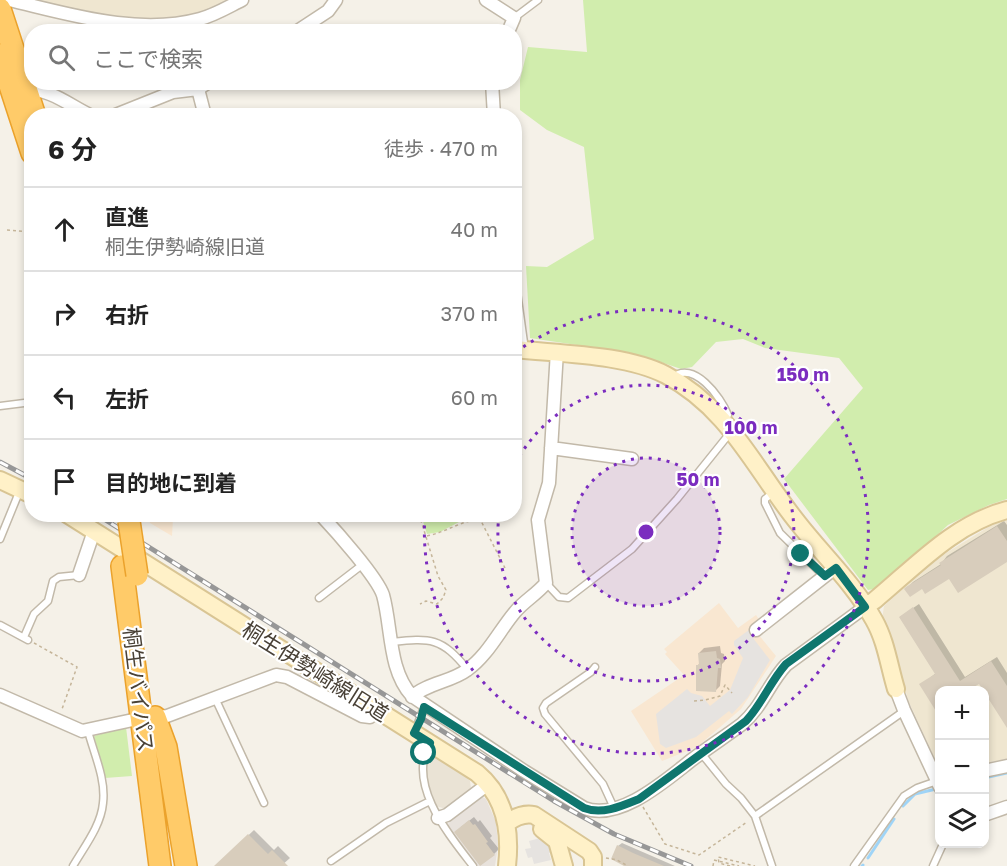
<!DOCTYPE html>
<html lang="ja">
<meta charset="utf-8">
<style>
:root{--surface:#fff;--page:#f6f6f6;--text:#222;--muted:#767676;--line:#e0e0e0}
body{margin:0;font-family:"Golos Text","Noto Sans JP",sans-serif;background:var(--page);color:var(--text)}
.controls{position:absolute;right:18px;bottom:18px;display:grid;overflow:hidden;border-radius:12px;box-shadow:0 3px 9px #0003}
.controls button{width:54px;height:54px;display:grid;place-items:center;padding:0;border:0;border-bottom:2px solid var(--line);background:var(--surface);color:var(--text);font:30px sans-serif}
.stop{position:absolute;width:18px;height:18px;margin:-14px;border:4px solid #0f766e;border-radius:50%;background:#fff}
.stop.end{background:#0f766e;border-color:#fff;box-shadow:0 2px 6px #0008}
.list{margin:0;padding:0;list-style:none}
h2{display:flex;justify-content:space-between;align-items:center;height:78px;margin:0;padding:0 24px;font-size:26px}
h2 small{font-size:20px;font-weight:400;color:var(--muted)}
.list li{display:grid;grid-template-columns:39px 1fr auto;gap:18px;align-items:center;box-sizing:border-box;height:84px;padding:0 24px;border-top:2px solid var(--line)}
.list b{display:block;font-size:22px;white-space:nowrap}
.list p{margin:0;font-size:20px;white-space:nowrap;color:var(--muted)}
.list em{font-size:20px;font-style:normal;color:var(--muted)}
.icon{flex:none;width:33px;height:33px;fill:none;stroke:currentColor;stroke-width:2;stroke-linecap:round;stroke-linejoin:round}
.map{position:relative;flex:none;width:1007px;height:866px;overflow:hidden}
.search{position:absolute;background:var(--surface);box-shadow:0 3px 9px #0003;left:24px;top:24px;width:498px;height:66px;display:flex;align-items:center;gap:15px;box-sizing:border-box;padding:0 21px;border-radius:24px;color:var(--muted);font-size:22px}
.panel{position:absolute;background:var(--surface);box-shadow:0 3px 9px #0003;left:24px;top:108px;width:498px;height:414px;border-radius:24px}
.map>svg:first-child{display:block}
.residential{fill:#eae3d5}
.commercial{fill:#f9e7d1}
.industrial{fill:#e8e2dc}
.education{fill:#efe6d0}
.green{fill:#d1edad}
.parking{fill:#e6e3e0}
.shadow{fill:#0003}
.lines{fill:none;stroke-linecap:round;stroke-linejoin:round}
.stream{stroke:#9fd4f7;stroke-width:3}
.building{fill:#d8cdbc}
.lane-casing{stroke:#c2b9a9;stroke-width:9}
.street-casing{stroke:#c2b9a9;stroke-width:15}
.secondary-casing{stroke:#d9c594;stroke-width:20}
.highway-casing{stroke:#eba22c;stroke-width:24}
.path{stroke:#c5b599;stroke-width:1.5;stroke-dasharray:3 3;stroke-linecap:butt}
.lane{stroke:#fff;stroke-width:6}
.street{stroke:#fff;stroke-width:12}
.secondary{stroke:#fff1c8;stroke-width:16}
.highway{stroke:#ffcb69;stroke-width:21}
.rail-casing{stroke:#979797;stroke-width:5}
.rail{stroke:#fff;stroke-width:3;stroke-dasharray:9;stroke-linecap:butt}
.highway-bridge-casing{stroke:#eba22c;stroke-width:24;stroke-linecap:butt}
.path-bridge{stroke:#c5b599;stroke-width:1.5;stroke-dasharray:3 3;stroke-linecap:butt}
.highway-bridge{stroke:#ffcb69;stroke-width:21}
.route{stroke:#0f766e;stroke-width:8}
.ring{fill:none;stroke:#7b2cbf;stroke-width:3;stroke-dasharray:3 6}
.labels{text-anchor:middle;stroke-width:4.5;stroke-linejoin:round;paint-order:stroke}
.street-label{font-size:21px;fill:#494136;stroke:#fff}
.centre{fill:#7b2cbf;stroke:#fff;stroke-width:3}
.ring-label{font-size:18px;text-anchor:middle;font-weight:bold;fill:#7b2cbf;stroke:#fff;stroke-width:4.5;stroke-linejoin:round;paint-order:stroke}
</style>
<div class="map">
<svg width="1007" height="866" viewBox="0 0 1007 866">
<rect width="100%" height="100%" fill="#f5f1e8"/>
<path class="residential" d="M430,753l33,21 7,7 1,7 -25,21 -10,-3 -8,-24 -2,-17 1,-11z"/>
<path class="commercial" d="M190,515l-4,4 -13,-1 -1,18 -22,-13 -2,-8z
M719,603l19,25 18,-13 4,6 -2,13 18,22 -35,53 -44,38 -35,14 -31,-50 53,-36 -19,-21 2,-2 -3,-3z"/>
<path class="industrial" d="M479,795l7,4 10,23 2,24 -3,20h-18l-29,-39 1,-8z"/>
<path class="education" d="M31,0h199l-30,14 -22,5 -62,1z
M1007,520v239l-22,4 -1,-73h-44l-1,78 -31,-68 -11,-41 -15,-39 2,-14 49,-45 57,-35z"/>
<path class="green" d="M583,0h424v499l-18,6 -41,20 -68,63 -12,2 -84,-111 79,-91 -24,-30 -74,-10 -22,-9 -27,3 -24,25 -11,2 -38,-13 -26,-5 -87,-13 -4,-72 21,1 47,-28 -10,-92 -37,-17 -27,-20v-30l8,-33 59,5z
M421,515h34l4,7 -19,10 -13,2z
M126,727l6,49 -27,2 -11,-42z"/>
<path class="parking" d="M753,627l5,7 -5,4 17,22 -22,37 -16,17 -3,-3 -33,26 -30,11 -6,-4 -4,-30 31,-25 4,4 11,3 8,10 20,-16 13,-32 -9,-13v-4z
M544,837l2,7 6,-1 3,8 -6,2 2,7 -17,4 -2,-7 -4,1 -3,-9 6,-1 -2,-7z"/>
<path class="shadow" d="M1004,521l3,4v35l-85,27 -16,2 7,-7 28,-18 6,-8z
M919,604l46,73 32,-20 10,16v43l-27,-34 -14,8h-26v24l-19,-29 15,-12 -36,-56z
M720,646l1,7 3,1 1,7 -3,3 -2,22 -5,5 -17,-26 2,-2 -1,-10 5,-5z
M474,817l4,5 2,-2 12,16 -2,2 9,11 -5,5 -33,-27z
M254,830l20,20 4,-4 12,12 -9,8h-61l-2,-2z
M622,843l53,23h-48l-9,-20z"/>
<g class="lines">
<path class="stream" d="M984,778l23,-5
M903,806l12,-12 21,-5
M868,858l26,-39
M862,866l1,-1"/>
</g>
<path class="building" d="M997,526l10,15v21l-49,31 -9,-14 -24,15 -3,-5 -12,8 -6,-8 2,-2 35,-22 -2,-2z
M913,607l47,74 31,-20 16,25v42l-28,-44 -10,6h-30v26l-20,-32 16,-10 -36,-57z
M716,651l1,7 3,1 1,9h-3l-2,24 -20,-1v-26h3l-1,-12z
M469,820l4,5 2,-1 13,18 -2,1 9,12 -15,11 -26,-34z
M248,834l20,20 4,-4 16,16h-74z
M617,845l16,8 31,13h-40l-13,-7z"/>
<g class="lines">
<defs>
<path id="lane" d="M514,18l24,-18
M294,116l7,-3 9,3
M672,378c21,-19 49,19 56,37l-3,4
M0,406l32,-4
M773,493l-8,6v4l15,30 44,43
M0,539l20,-49
M546,583l13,14 9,1 64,-49 45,-50 53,-66
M319,598l43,-33
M0,625l28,15
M24,637l10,-23 14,-13 5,-20 6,-4 20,-2
M391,642c40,-4 50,-5 77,28
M595,667l-4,5 -45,31 -3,5 2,6 58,70 11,24
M215,698l49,105
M415,731l9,-24
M430,743c-24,41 19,92 43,123
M701,753l25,31 15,14 14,18 17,50
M755,816l149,-105
M331,861l55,-38 44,-22
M73,866c11,-19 28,-40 30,-63 3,-24 -9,-49 -15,-72
M854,866l50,-70 13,-8 20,-7
M933,866l10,-22"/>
<path id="street" d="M9,0c60,14 129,36 191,19 15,-4 28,-12 42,-19
M486,0l28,18 -6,14
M296,32l32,-21 8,-11
M492,82l2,34
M198,89l7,27
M28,91c21,-4 45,17 64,25
M113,116l60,-24 25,-3 11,-7
M514,292l8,58
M551,448l81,11
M320,514c15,16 57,63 63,81 9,32 5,75 29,101l112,75 60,37c36,14 83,-29 109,-49 16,-12 33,-23 49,-35 20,-17 27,-41 44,-59l79,-58
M79,575l15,-44
M756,630l79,-62
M896,689l8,21 36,77
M0,695l82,36 60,-13
M412,697c15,-14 39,-15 55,-27 21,-15 32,-39 48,-58 9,-11 22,-18 31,-29l-8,-63 11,-37 8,-132
M155,717l12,-1 109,-41 11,2 75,39 8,1 7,-7
M984,771l23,-5
M984,815l23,-8
M438,818l9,-3 41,-31"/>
<path id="secondary" d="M514,349c46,5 111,5 152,26 64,34 89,95 132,148 25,32 56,61 76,97 12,21 15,46 22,69
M0,480l32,15
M67,514l410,259c29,24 34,58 30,93
M865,607l10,-7c41,-34 79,-76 132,-90
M507,823c8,-6 17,-10 27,-8l55,36 4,6v9
M542,829l15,12 7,25"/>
<path id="highway" d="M0,9l35,107
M0,55l32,98
M122,566l38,300
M155,717l11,30 20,119"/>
</defs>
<use href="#lane" class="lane-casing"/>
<use href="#street" class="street-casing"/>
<use href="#secondary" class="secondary-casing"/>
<use href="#highway" class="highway-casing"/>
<path class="path" d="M7,230l25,2
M419,514l19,62 8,14 -3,8 -6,6 -11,-3 -6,3
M427,536c19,-4 34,-15 53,-17l25,49
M34,643l43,24 -15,42
M694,701l11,-1 15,-4 5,-11 7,8
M643,807l22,37 34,11 48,-33
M606,858l11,2 11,6
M713,866l1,-6
M730,866l-11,-3 -1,-6 37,9"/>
<use href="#lane" class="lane"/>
<use href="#street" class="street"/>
<use href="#secondary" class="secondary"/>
<use href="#highway" class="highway"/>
<defs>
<path id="rail" d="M0,462l32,17
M96,514l458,287 60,33 77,32"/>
</defs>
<use href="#rail" class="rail-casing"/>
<use href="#rail" class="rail"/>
<defs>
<path id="highway-bridge" d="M129,521l8,54"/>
</defs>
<use href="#highway-bridge" class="highway-bridge-casing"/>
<path class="path-bridge" d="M714,860l25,6"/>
<use href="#highway-bridge" class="highway-bridge"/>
</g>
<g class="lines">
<path class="route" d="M424,753l6,-10 -16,-10 7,-14 3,-12 160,101c18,7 38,-2 55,-9l107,-78c16,-17 24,-39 40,-57l79,-57 -29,-39 -11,8 -24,-22"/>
</g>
<circle cx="646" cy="532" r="74" fill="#7b2cbf" fill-opacity=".12"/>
<g class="ring">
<circle cx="646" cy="532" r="74"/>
<path d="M515 464A148 148 0 1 1 499 515"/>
<path d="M516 352A222 222 0 1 1 425 515"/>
</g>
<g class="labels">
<g class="street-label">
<text transform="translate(315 672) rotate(32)" y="7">桐生伊勢崎線旧道</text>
<text transform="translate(138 690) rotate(83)" y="7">桐生バイパス</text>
</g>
</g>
<circle cx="646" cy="532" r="9" class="centre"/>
<g class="ring-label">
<text x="803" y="381">150 m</text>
<text x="751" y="434">100 m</text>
<text x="698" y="486">50 m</text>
</g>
</svg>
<div class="controls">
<button>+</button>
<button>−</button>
<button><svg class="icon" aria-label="layers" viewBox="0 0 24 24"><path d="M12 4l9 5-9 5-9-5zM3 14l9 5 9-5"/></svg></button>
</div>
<div class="stop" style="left:424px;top:753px"></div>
<div class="stop end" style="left:801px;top:554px"></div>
<div class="search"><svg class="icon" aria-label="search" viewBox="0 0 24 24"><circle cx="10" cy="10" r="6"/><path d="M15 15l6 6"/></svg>ここで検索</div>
<section class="panel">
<h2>6 分<small>徒歩 · 470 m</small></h2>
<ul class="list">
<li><svg class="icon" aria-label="ahead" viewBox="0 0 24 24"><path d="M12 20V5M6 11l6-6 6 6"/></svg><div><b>直進</b><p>桐生伊勢崎線旧道</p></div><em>40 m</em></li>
<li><svg class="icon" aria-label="right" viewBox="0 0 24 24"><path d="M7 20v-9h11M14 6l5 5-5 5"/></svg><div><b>右折</b></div><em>370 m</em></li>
<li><svg class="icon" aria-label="left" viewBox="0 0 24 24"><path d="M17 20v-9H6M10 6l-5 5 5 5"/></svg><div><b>左折</b></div><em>60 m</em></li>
<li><svg class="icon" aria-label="arrive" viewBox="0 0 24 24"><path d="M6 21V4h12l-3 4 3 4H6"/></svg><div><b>目的地に到着</b></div></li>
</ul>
</section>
</div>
